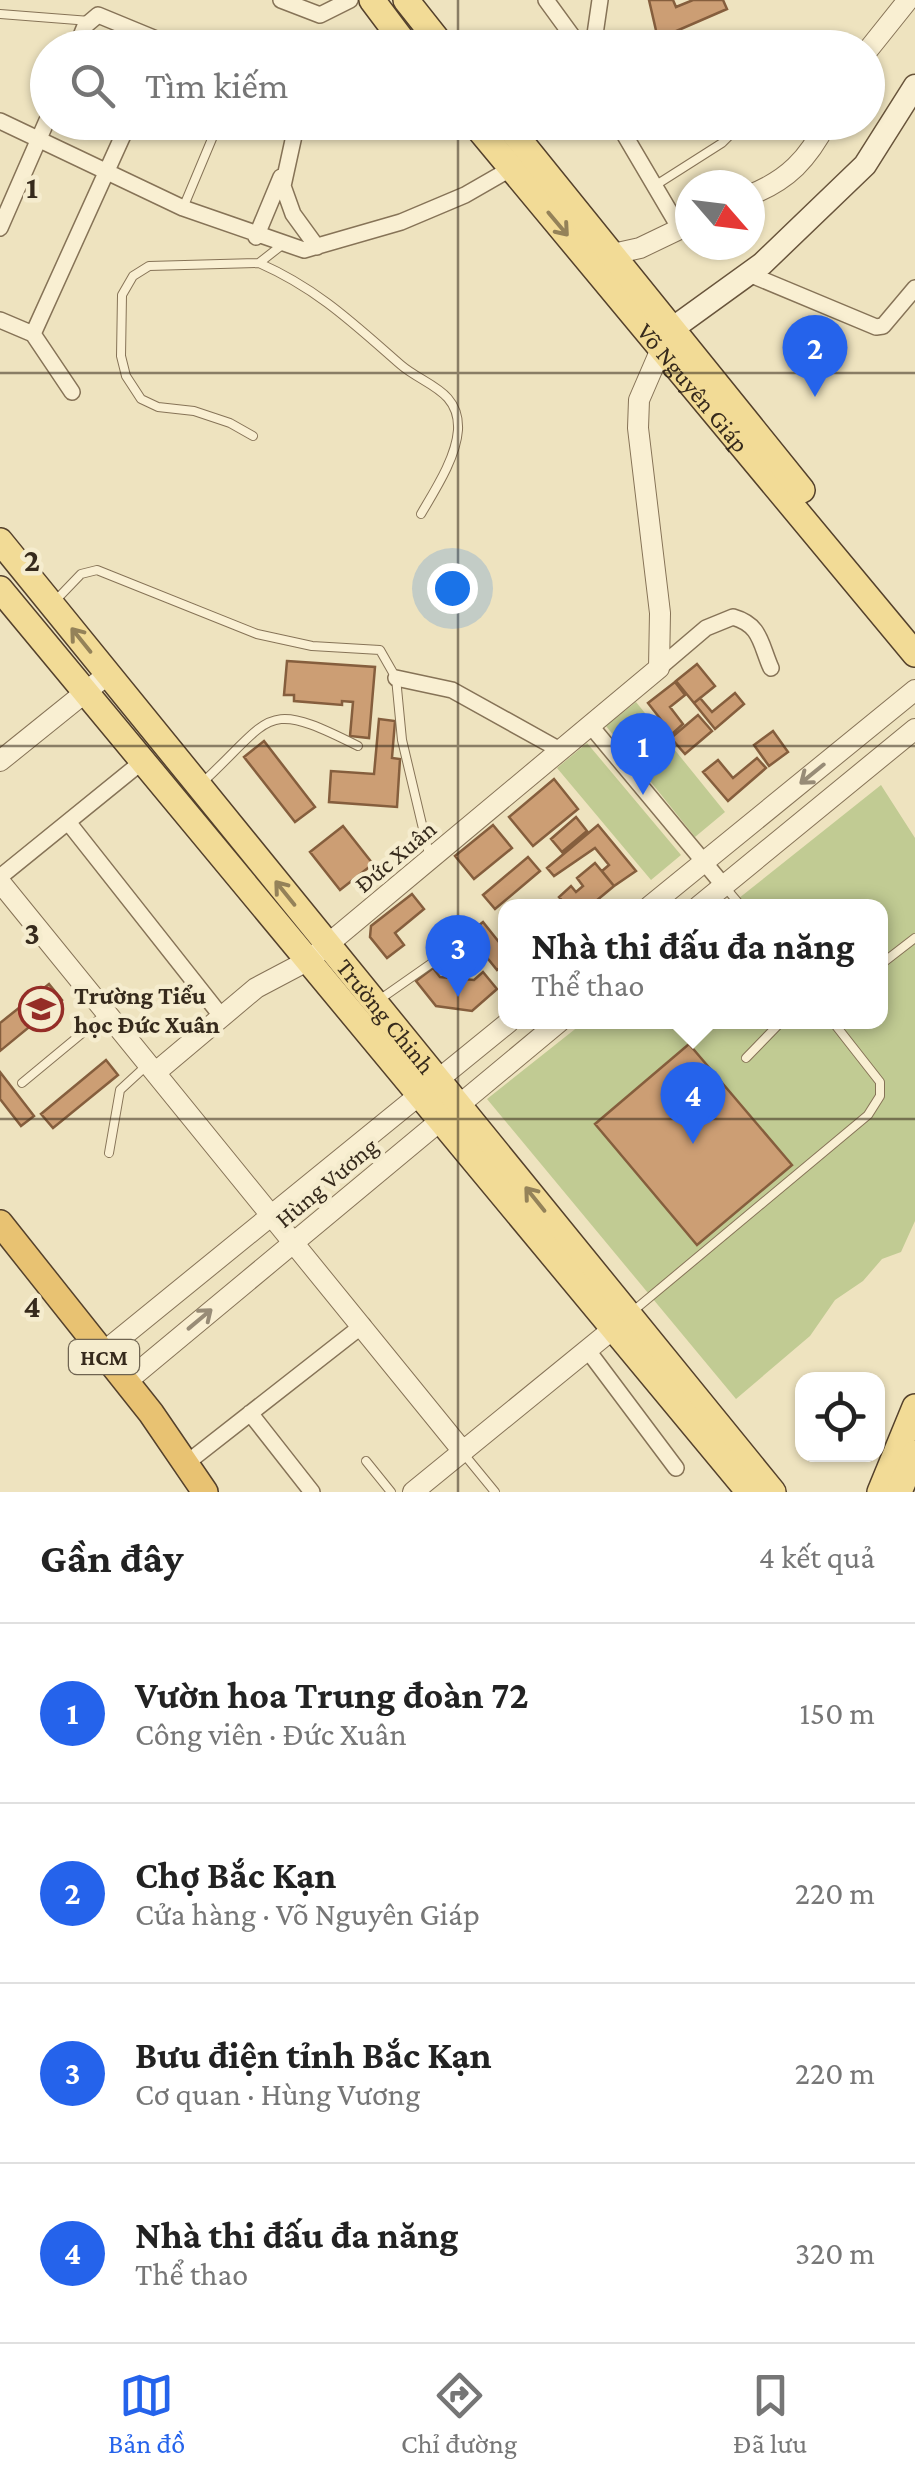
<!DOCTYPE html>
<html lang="vi">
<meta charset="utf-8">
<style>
:root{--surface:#fff;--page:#f6f6f6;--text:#222;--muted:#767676;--line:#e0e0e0;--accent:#2563eb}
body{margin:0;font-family:"Crimson Pro",serif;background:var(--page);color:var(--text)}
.controls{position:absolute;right:30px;bottom:30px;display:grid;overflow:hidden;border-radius:20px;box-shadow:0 2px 8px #0004}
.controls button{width:90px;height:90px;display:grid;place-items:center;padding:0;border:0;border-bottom:2px solid var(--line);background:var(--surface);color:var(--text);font:50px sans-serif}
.compass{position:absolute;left:675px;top:170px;width:90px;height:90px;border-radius:50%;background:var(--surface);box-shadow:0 2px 8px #0004;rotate:118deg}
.you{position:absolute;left:452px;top:588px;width:35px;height:35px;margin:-25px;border:8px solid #fff;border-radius:50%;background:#1a73e8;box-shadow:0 0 0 15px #1a73e833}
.badge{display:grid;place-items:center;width:65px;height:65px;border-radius:50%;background:var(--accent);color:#fff;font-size:32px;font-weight:700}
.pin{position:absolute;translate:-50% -82px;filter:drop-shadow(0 2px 5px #0008)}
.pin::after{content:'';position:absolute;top:52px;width:35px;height:30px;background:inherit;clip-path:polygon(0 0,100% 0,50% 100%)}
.popup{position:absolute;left:498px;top:899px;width:390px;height:130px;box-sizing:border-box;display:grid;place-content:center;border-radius:20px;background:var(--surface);filter:drop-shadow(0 2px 8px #0005);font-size:32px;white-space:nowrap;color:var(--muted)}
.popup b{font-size:38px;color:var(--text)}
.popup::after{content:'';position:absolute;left:50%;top:100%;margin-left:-20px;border:20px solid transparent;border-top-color:var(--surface)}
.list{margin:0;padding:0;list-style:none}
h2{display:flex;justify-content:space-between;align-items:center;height:130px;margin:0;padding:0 40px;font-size:42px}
h2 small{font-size:32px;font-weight:400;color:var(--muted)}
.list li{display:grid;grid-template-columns:65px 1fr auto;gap:30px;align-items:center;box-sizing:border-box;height:180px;padding:0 40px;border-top:2px solid var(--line)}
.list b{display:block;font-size:38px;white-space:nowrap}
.list p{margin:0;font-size:32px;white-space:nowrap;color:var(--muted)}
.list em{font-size:32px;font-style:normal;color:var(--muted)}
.icon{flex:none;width:55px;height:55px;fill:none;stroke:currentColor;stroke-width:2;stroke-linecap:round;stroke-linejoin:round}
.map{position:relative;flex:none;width:915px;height:1492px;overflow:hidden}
.search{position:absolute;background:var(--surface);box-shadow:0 2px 8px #0004;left:30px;right:30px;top:30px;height:110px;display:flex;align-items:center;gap:25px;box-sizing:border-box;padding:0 35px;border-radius:55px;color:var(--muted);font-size:38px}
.sheet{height:850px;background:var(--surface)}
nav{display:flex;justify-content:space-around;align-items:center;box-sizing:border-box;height:140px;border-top:2px solid var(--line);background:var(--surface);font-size:28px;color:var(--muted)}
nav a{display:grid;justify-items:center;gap:5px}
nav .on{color:var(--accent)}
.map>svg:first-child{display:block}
.green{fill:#c1cb93}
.building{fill:#cc9e74;stroke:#855e3d;stroke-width:2.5}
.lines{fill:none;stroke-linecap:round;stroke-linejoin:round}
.service-casing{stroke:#867357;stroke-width:10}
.minor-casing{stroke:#867357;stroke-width:18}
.tertiary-casing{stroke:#867357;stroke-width:22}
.secondary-casing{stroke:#68543b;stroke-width:25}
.primary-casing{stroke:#54412c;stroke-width:28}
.trunk-casing{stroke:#54412c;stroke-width:28}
.service{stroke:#f9efd2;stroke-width:8}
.minor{stroke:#f9efd2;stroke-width:15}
.tertiary{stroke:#f9efd2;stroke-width:20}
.secondary{stroke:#f9efd2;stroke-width:22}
.primary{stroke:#f2db96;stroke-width:25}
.trunk{stroke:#e8c272;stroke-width:25}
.oneway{stroke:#948259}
.oneway2{stroke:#988c77}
.grid{fill:none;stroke:#362a1c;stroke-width:2.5;stroke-opacity:0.55}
.labels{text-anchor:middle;stroke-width:9;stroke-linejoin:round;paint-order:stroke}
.shield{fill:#f5ecce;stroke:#6f6451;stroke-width:2.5}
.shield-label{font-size:22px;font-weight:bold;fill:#362a1c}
.street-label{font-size:25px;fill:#362a1c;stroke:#f5ecce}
.poi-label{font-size:25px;font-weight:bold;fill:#362a1c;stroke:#f5ecce;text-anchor:start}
.grid-label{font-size:32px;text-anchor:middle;font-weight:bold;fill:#362a1c;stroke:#f5ecce;stroke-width:9;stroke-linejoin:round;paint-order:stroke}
</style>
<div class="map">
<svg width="915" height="1492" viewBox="0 0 915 1492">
<rect width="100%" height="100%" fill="#eee3bf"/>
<path class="green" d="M636,702l89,110 -30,25 -89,-111z
M587,743l94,112 -30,25 -94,-112z
M881,785l34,53v383l-14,31 -19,7 -19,22 -28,19 -25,36 -74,63 -249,-300 97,-77h296v-116h-151z"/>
<path class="building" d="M649,0h24l3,7 17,-7h30l4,9 -69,30z
M287,661l88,6 -6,71 -19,-2 3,-34 -11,-1v4l-48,-4v-6h-10z
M697,664l18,22 -21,17 -18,-22z
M675,682l10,13 -15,12 13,17 -11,10 -24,-31z
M735,693l9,11 -29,25 -21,-26 6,-5 12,14z
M698,715l14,16 -27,23 -14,-16z
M379,719l16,2 -3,37 8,1 -3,48 -68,-5 2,-31 43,3z
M773,731l15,21 -19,14 -15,-21z
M264,741l51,66 -20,15 -51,-65z
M757,758l9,10 -38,33 -25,-29 15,-12 15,18z
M554,779l24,30 -45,37 -24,-29z
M576,817l11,14 -25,21 -11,-13z
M493,825l19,23 -38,31 -19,-23z
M598,825l38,46 -22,15 -12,-15 7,-6 -14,-17 -41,28 -7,-8z
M343,826l30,38 -33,26 -30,-38z
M528,857l12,14 -45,38 -12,-14z
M595,863l19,23 -24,20h-23l-8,-9 12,-11 5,6 7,-6 -6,-8z
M412,894l12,15 -29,24 9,12 -17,13 -17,-21 1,-11z
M483,922l23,29v12l-9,7 -29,-36z
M433,968l7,9 34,3 9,-8 14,17 -25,22 -36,-5 -20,-25z
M49,984l13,16 -62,51v-28z
M689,1044l103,121 -95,80 -102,-121z
M106,1060l12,15 -65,53 -12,-14z
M0,1072l34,44 -13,10 -21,-27z"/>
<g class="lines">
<defs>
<path id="service" d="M0,14l90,7
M656,185l66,-42 21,-21
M183,208l36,-86
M259,263c59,26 95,61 142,102 23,20 59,25 57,65 -2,28 -23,60 -37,84
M253,436l-23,-13 -36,-12 -36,-4 -17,-8 -15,-23 -5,-20 1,-61 11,-19 16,-10 110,-3 23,-18
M56,600l25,-26 16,-4 160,64 55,12 68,4 16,28 6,62 27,114
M202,783c72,-67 61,-85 156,-37
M725,887l16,19
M880,965l35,-27
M379,1000l60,-42h30
M746,1058l35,-36
M22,1083l81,-67
M109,1153l11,-63 25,-23
M632,1312l236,-197 12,-19v-14l-47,-60
M463,1453l32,39
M366,1461l25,31"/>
<path id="minor" d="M281,0l39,15 30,-15
M546,0l35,48
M76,48l9,-22 13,-11 80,33
M593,48l7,-48
M0,121l183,87 121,42 97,-28 64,-27 47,-27
M297,122l-14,64 10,28 24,33
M617,122l63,107
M0,228l48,-110
M256,237l25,-60
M749,274l127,53 7,-1 32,-38
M0,320l33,14 39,58
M33,334l96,-212
M659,668l47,-40 27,-11c28,8 27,26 38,51
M396,678l56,12 108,60
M590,725l134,161
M68,822l154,195
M0,877l143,-116
M589,1352l87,116
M250,1413l62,79
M188,1462l175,-137"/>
<path id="tertiary" d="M868,50l40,-50
M750,195c38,-15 58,-36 77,-73
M613,254l27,-6 50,-24
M0,761l108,-87
M0,882l461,567
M650,906l265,-216
M699,906l216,-177
M156,1072l100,-84 53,-28 350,-292 1,-55 -22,-185 1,-28 22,-51
M101,1354l408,-332
M126,1382l433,-360
M413,1492l211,-172"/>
<path id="secondary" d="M665,342l7,-13 90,-65 103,-99 50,-79"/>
<g id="primary">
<path d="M372,0l36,48"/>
<path d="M406,0l38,48"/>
<path id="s1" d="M473,122l442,532"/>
<path d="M505,122l297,368"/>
<path id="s2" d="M0,541l773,951"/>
<path d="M0,589l749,903"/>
<path d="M880,1492l35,-85"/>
<path d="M899,1492l16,-39"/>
</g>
<path id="trunk" d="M0,1223l151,190 54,79"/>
</defs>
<use href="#service" class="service-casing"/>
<use href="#minor" class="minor-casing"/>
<use href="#tertiary" class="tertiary-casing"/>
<use href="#secondary" class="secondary-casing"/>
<use href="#primary" class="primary-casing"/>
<use href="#trunk" class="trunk-casing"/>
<use href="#service" class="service"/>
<use href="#minor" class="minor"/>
<use href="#tertiary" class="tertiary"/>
<use href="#secondary" class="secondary"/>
<use href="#primary" class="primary"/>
<use href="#trunk" class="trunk"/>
</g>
<defs><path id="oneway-shaft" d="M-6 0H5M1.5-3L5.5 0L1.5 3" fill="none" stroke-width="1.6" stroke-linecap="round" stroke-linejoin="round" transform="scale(2.5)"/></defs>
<g class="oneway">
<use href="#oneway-shaft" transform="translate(558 224) rotate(50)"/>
<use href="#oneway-shaft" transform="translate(81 640) rotate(-129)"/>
<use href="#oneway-shaft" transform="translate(285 893) rotate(-129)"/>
<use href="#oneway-shaft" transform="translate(535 1199) rotate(-129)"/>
</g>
<g class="oneway2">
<use href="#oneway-shaft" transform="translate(812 774) rotate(141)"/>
<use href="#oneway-shaft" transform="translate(200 1319) rotate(-40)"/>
</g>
<path class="grid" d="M458,0v48M458,122v1370M0,373h915M0,746h915M0,1119h915"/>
<defs>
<symbol id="school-ring" viewBox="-11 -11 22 22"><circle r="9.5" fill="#f5ecce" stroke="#952d27" stroke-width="1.5"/><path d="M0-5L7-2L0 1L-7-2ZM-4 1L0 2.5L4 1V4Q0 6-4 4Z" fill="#952d27"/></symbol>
</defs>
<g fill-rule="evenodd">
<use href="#school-ring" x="16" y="984" width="50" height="50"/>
</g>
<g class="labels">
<rect class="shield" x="69" y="1340" width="70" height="34" rx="8"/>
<g class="shield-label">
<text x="104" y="1365">HCM</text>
</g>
<g class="street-label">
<text dy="9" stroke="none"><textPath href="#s1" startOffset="345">Võ Nguyên Giáp</textPath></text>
<text transform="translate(395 856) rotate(-40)" y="9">Đức Xuân</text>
<text dy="9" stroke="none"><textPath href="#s2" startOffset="612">Trường Chinh</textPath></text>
<text transform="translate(326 1182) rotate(-40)" y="9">Hùng Vương</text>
</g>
<g class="poi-label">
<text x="74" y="1004">Trường Tiểu<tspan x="74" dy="29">học Đức Xuân</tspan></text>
</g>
</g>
<g class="grid-label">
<text x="32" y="198">1</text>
<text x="32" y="571">2</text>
<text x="32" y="944">3</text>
<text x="32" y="1317">4</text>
</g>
</svg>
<div class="controls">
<button><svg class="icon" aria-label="locate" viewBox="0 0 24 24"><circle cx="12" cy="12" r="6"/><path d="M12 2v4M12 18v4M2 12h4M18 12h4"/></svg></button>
</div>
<svg class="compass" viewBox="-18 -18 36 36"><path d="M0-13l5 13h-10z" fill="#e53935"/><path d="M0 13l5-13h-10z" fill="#767676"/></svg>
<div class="you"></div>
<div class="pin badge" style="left:643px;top:795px">1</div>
<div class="pin badge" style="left:815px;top:397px">2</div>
<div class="pin badge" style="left:458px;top:997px">3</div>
<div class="pin badge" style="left:693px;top:1144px">4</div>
<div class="popup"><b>Nhà thi đấu đa năng</b>Thể thao</div>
<div class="search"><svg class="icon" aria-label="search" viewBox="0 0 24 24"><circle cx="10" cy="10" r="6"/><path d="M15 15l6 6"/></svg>Tìm kiếm</div>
</div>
<section class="sheet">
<h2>Gần đây<small>4 kết quả</small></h2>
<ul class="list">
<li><span class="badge">1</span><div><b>Vườn hoa Trung đoàn 72</b><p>Công viên · Đức Xuân</p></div><em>150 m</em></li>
<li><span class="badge">2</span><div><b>Chợ Bắc Kạn</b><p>Cửa hàng · Võ Nguyên Giáp</p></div><em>220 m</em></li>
<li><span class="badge">3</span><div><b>Bưu điện tỉnh Bắc Kạn</b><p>Cơ quan · Hùng Vương</p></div><em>220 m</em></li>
<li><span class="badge">4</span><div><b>Nhà thi đấu đa năng</b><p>Thể thao</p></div><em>320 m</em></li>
</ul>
</section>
<nav>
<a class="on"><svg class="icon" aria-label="map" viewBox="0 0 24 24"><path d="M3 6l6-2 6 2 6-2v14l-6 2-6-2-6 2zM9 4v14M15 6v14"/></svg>Bản đồ</a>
<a><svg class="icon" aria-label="directions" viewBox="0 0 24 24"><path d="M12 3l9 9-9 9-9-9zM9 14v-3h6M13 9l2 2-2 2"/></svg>Chỉ đường</a>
<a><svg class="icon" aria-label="saved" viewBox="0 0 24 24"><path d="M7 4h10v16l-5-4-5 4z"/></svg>Đã lưu</a>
</nav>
